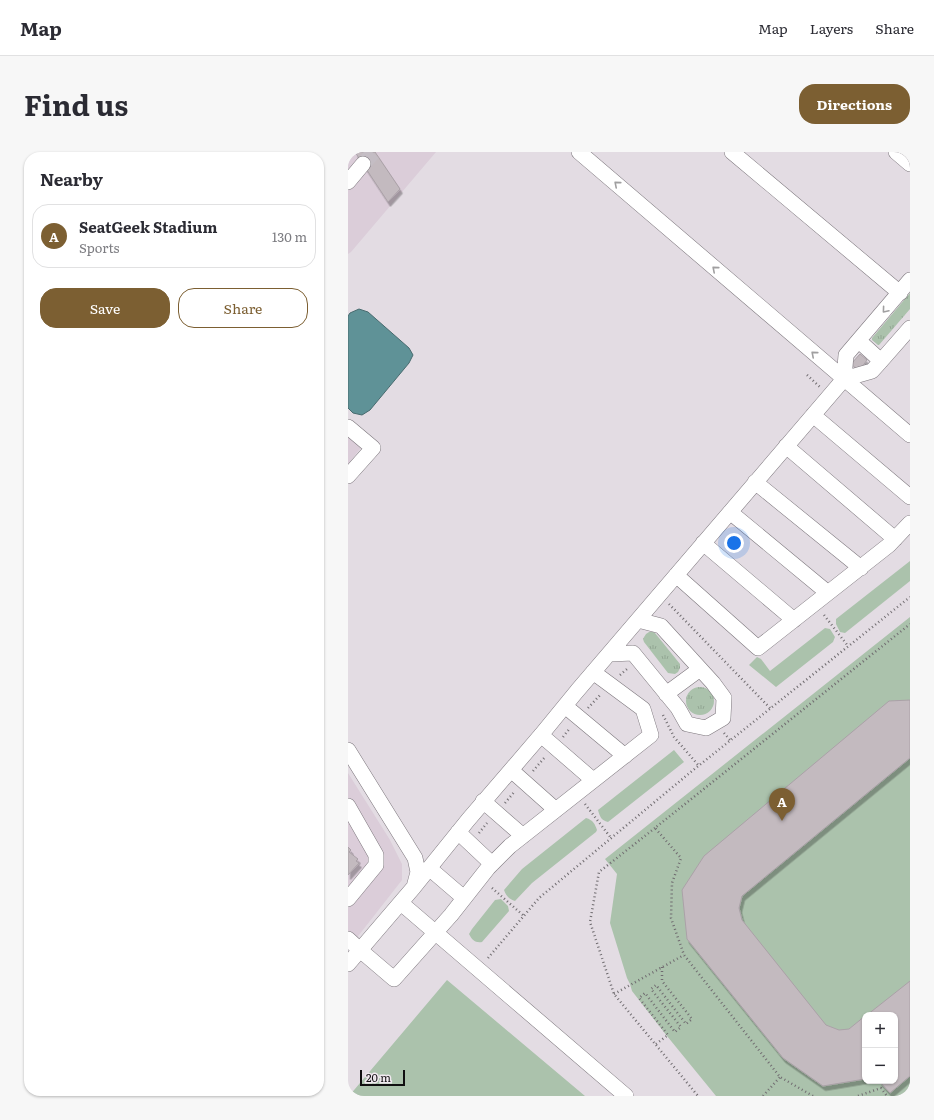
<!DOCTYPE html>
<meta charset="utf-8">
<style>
:root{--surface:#fff;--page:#f7f7f7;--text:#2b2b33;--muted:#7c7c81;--line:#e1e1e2;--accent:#7c5f32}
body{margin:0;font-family:Literata,serif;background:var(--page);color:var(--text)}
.controls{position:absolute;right:12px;bottom:12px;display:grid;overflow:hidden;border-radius:8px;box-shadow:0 1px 3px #0004}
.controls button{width:36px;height:36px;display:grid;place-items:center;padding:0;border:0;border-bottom:1px solid var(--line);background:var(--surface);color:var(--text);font:20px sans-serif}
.scale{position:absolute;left:12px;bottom:10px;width:45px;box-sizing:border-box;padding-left:4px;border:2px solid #110f11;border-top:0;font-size:11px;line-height:14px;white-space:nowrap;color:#110f11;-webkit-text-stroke:3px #f1e9f0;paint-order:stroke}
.you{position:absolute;left:386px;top:391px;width:14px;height:14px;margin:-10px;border:3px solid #fff;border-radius:50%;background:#1a73e8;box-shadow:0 0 0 6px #1a73e833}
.badge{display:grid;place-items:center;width:26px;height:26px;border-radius:50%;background:var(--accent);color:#fff;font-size:13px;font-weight:700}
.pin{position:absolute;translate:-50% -33px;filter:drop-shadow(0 1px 2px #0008)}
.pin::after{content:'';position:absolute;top:21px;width:14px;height:12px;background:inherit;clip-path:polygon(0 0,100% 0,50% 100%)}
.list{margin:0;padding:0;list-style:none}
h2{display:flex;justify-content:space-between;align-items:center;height:52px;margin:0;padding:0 16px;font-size:17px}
h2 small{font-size:13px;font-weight:400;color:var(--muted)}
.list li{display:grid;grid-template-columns:26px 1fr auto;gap:12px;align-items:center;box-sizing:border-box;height:64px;margin:0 8px 8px;padding:0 8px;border:1px solid var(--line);border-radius:16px}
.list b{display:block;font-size:15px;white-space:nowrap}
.list p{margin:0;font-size:13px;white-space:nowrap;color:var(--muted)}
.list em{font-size:13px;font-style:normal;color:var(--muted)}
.actions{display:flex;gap:8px;padding:12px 16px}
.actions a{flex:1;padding:9px 0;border:1px solid var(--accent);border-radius:16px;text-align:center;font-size:14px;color:var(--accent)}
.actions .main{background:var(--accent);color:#fff}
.map{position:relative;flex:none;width:562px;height:944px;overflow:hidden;border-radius:16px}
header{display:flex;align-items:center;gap:24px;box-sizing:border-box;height:56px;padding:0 20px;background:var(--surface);border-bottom:1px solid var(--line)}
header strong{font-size:19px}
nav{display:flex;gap:22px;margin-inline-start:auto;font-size:14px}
.intro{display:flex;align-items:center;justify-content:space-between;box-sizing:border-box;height:96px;padding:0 24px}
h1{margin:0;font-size:28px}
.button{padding:10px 18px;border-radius:16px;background:var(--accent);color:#fff;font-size:14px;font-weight:700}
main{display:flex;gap:24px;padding:0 24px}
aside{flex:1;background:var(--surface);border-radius:16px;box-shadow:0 1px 3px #0004}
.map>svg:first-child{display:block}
.built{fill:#dbcdd9}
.grass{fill:url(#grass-tufts)}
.green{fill:#abc2ac;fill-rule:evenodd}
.water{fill:#5f9297;stroke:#486b6f}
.building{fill:#c3babf;stroke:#aaa1a7;filter:url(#shadow)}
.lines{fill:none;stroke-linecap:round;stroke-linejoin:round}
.minor-tunnel{stroke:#c4bdc4;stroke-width:15;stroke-dasharray:15 8;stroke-linecap:butt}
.minor-casing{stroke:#7d777d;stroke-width:16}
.path{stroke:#706c70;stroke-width:2.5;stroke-dasharray:1 3;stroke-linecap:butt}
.minor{stroke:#fff;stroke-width:15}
.oneway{stroke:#a09fa0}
</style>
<header>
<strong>Map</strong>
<nav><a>Map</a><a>Layers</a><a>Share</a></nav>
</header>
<div class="intro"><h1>Find us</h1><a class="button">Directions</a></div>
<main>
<aside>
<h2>Nearby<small></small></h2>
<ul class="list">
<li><span class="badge">A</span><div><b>SeatGeek Stadium</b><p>Sports</p></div><em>130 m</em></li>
</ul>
<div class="actions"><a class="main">Save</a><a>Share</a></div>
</aside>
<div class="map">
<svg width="562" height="944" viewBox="0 0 562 944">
<defs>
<pattern id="grass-tufts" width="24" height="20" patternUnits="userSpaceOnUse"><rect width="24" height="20" fill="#abc2ac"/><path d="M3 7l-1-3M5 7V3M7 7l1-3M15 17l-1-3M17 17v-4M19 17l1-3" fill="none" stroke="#92a693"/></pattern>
<filter id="shadow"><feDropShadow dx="2.5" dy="4.5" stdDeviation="0" flood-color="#0004"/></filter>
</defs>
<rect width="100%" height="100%" fill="#e3dce3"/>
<path class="built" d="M0,0h88l-85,100 -3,2z
M0,278l16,14 -16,20z
M0,621l42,67 12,24v16l-54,69z"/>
<path class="grass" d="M562,141v16l-31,36h-1l-6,-5v-2z
M301,480h4l2,1 25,31v4l-2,4 -3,2 -7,-1 -24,-31 -1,-3 3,-5z
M338 549a14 14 0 1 1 28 0a14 14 0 1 1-28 0Z"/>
<path class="green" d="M562,409v20l-65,52 -5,-1 -4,-8v-5z
M562,465v479h-194l-49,-60 -35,-45 -2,-7 -3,-6 -17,-55 7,-49 -12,-15zM517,863h30v66h-30z
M477,476l5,1 5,8 -2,5 -57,45 -27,-22 8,-8 4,2 9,12z
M326,598l10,12 -76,60c-7,-2 -8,-5 -10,-12z
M238,666c7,2 9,6 11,12l-1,2 -64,51 -17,18c-6,-2 -9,-5 -11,-11l18,-21z
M153,747l7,7 1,5 -27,31c-7,1 -10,-2 -13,-8l3,-5 23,-29z
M99,828l138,116h-236z"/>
<path class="water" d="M11,157l9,3 41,36 4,7 -4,8 -39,47 -8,5 -9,-2 -5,-5v-92l2,-3z"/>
<path class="building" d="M7,0h20l25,37 -12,13z
M512,202l7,6 -8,11 -8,-7z
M562,548v58l-168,138 -3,12 3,12 84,105 13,5 10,-1 16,-13v63l-42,7 -40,-28 -96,-119 -5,-49 22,-34 185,-155z
M0,695l3,3 -2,2 9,7 -2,2 3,2 -11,12z
M562,829v95l-20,17 -11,-12h16v-66h-28z"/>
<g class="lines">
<path class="minor-tunnel" d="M15,12l11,-12"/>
<defs>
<path id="minor" d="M231,0l331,283
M384,0l168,141
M548,0l14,12
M0,30l15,-18
M511,189l22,20
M496,227l2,-24 64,-75
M465,263l97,82
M0,275l25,21 -25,28
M438,294l109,93
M407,330l106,86
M382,360l98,81
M355,391l91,77
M328,423l82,73 131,-103 21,-22
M262,502l23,-1 45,55 9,16 19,4 17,-10 1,-20 -11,-15 -52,-57 -23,-6
M318,542l34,-25
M217,554l60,50
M193,583l52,45
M0,598l67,108 3,14 -4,15 -54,63 -12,-11
M163,618l45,40
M135,649l40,35
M0,654l28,49v10l-28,34
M110,680l34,32
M81,716l35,30
M66,735l54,-67 73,-85 36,-44 267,-312 28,-8 9,-10 29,-33
M53,751l225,193
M0,812l12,-14 34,29 57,-64 37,-47 22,-22 141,-111 -8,-26 -50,-37"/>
</defs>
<use href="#minor" class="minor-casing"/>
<path class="path" d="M459,223l13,12
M321,452l101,104
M476,463l24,31
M272,523l7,-6
M240,556l13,-14
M315,563l11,22 25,29
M376,581l6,7
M215,585l7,-9
M185,619l12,-14
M157,651l10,-12
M237,652l26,34
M307,676l-56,44 -9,50 24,72 84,102
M131,681l8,-10
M144,736l32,28
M140,806l51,-60 153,-127 218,-174
M266,842l70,-39
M308,892l12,-9 -29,-37 6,-5 30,39 6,-5 -30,-38 5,-4 30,39 6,-5 -30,-38v-14
M415,944l17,-19
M465,944l-33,-19 -96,-122 -13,-37 1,-35 9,-25 -26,-30 255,-204
M510,944l23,-8 6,8"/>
<use href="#minor" class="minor"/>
</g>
<defs><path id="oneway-chevron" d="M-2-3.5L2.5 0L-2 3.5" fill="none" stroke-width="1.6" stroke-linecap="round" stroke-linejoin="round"/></defs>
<g class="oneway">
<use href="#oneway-chevron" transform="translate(269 32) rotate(-139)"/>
<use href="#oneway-chevron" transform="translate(367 117) rotate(-139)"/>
<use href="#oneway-chevron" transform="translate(537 158) rotate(130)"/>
<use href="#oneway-chevron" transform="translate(466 202) rotate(-139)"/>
</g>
</svg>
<div class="controls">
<button>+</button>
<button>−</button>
</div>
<div class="scale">20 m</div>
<div class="you"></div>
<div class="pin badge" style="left:434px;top:669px">A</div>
</div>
</main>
